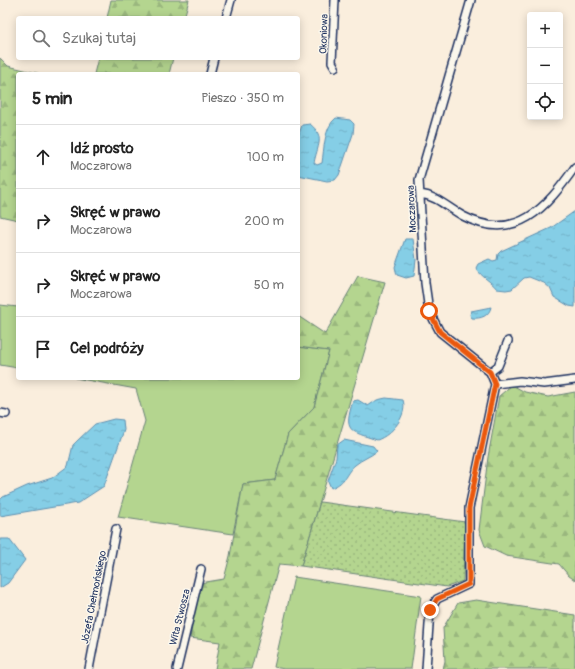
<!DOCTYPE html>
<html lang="pl">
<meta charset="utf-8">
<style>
:root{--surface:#fff;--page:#f2f2f2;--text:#222;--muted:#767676;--line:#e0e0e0}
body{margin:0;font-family:Pangolin,sans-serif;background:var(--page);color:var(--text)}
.controls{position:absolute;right:12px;top:12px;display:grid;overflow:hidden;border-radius:4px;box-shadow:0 2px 10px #0003}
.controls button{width:36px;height:36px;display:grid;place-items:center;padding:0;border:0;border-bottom:1px solid var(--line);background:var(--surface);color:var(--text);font:20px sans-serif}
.stop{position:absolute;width:12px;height:12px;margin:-9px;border:3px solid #ea580c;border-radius:50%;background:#fff}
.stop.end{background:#ea580c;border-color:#fff;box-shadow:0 1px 4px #0008}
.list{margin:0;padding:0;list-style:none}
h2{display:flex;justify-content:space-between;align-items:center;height:52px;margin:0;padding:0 16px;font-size:17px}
h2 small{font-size:13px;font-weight:400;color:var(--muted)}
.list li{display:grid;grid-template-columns:26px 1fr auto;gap:12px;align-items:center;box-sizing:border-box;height:64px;padding:0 16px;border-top:1px solid var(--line)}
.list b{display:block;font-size:15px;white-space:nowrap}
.list p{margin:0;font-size:13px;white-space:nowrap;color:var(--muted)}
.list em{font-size:13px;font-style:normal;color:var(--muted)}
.icon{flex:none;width:22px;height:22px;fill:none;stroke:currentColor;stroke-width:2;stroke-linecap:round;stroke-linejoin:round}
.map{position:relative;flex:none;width:575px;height:669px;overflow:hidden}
.search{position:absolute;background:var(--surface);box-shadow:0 2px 10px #0003;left:16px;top:16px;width:284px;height:44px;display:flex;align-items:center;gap:10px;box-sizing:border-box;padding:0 14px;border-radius:4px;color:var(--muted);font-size:15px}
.panel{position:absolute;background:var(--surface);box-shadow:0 2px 10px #0003;left:16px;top:72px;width:284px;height:308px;border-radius:4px}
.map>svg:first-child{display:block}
.grass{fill:#b4d58f;stroke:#688276}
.forest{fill:url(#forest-firs);stroke:#688276}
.garden{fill:url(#garden-dots);stroke:#688276}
.water{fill:url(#water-ripples);stroke:#5b8eb0}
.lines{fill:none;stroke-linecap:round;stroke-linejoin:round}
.minor-casing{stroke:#1b2f5e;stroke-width:10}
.minor{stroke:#fbf7ec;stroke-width:7}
.route{stroke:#ea580c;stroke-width:5}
.labels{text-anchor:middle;stroke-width:3;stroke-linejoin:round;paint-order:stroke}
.street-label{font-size:10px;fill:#1b2f5e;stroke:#fbf7ec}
</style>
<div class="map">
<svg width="575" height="669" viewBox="0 0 575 669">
<defs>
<pattern id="forest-firs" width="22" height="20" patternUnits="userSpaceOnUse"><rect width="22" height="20" fill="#b4d58f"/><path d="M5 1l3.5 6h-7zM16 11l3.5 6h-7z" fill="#9ab77e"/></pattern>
<pattern id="garden-dots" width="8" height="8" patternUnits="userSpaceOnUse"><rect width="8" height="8" fill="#b4d58f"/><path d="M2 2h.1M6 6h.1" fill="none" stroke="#9ab77e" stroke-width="1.8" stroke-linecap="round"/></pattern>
<pattern id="water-ripples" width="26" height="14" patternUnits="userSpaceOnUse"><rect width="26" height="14" fill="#85cee6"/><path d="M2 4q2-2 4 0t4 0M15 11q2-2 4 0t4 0" fill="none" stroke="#72b1c8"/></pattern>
</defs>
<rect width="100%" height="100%" fill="#faeedd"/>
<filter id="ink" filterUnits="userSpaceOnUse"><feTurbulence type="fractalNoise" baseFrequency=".025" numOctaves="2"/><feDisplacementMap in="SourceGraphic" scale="8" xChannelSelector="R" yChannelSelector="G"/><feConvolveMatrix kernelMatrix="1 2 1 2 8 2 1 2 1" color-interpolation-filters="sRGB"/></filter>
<g filter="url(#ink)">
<path class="grass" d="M0,305l18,2v61l-18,-3z
M298,347l31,4 -15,56 -26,27 -13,46 -32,4 -10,50 -115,-17 27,-96 -9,-32 -61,-11h223z
M294,577l127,19 -10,73h-127l-10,-2z"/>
<path class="forest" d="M111,0h78l-5,18h-77z
M0,58l8,8 33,8h-23v146l-18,-4z
M98,58h75l-4,16h-75z
M358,276l27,6 -84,284 -22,-2 -28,105h-36l5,-27 -30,-4 10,-55 24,-4 6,-23 13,-72 32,-4 13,-46 26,-27 15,-56 -31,-4v-31l27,18z
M512,385l13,7 23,5 27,-5v188l-6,-4 -10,-12 -53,-8 -21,-10 -6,-16 9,-73 11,-61z
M476,600l99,15v54h-132l2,-8 -2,-33 15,-25z"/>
<path class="garden" d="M320,502l145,20 -2,59 -16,6 -146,-21z"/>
<path class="water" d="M336,118l14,2 4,4 -1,10 -14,41 -4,5 -8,1 -29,-6v-38l4,-12 8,-1c16,13 7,22 4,39l3,2 5,-2c2,-13 2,-36 14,-45z
M575,211v96l-6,-1 -15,-9 -4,-9 -6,-5 -15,-6 -5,1 -12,11 -6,1 -9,-1c-6,-8 -16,-12 -21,-21l2,-4 11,-5 4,2 4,-1 1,-6 3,-3 50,-23z
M405,239h8l3,21 -2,16 -8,2 -9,-3 -2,-8z
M491,307c-2,9 -10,12 -19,11l-2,-3 1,-4z
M386,398l17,2c5,15 -11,35 -26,40 -27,-9 -34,-8 -24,-39l5,-1 10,6 9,-6z
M114,419l9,1 1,10 -20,56 -26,17 -78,13v-16l3,-3 24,-11 25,-8 16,-12 5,-21 5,-5 17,-16z
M344,440l29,6 4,5c-7,6 -15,8 -22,14 -10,8 -8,17 -24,23l-3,-7 8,-23 1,-13z
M0,539h9l16,21 -17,23 -8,5z"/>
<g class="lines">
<defs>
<path id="minor" d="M335,0l-3,62 3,5
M226,18l5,-18
M210,74l4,-16
M420,194c17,2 28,14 43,22 53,28 84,-9 112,-49
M490,372l8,-6 10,-25
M495,384l25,-3 24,3 31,-4
M0,413l6,1
M89,669l27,-140
M177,669l24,-100
M426,669l4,-59 7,-11 32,-15v-76l26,-124 -5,-12 -50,-40 -11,-21 -4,-28 -6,-103 52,-180"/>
</defs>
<use href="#minor" class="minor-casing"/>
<use href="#minor" class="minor"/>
</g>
</g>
<g class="lines" filter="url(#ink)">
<path class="route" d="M429,311l11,21 50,40 5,12 -26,124v76l-32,15 -7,11"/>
</g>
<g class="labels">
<g class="street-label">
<text transform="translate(323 34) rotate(-88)" y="4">Okoniowa</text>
<text transform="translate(411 209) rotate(-93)" y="4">Moczarowa</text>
<text transform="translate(93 597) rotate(-79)" y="4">Józefa Chełmońskiego</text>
<text transform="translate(179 617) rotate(-76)" y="4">Wita Stwosza</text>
</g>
</g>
</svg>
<div class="controls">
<button>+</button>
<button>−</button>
<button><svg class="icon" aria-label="locate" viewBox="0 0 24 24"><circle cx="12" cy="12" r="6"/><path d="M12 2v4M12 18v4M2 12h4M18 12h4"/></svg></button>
</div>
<div class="stop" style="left:429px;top:311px"></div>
<div class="stop end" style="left:430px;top:610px"></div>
<div class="search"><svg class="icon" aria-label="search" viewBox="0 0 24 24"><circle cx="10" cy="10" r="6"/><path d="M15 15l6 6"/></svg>Szukaj tutaj</div>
<section class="panel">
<h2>5 min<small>Pieszo · 350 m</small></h2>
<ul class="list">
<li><svg class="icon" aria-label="ahead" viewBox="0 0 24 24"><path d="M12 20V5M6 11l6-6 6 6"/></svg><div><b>Idź prosto</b><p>Moczarowa</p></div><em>100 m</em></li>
<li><svg class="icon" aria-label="right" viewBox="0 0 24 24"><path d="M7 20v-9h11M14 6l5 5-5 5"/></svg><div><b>Skręć w prawo</b><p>Moczarowa</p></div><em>200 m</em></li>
<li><svg class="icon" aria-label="right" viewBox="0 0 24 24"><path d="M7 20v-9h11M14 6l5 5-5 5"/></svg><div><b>Skręć w prawo</b><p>Moczarowa</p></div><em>50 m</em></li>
<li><svg class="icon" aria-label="arrive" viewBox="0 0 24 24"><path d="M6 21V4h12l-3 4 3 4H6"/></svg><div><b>Cel podróży</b></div></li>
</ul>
</section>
</div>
